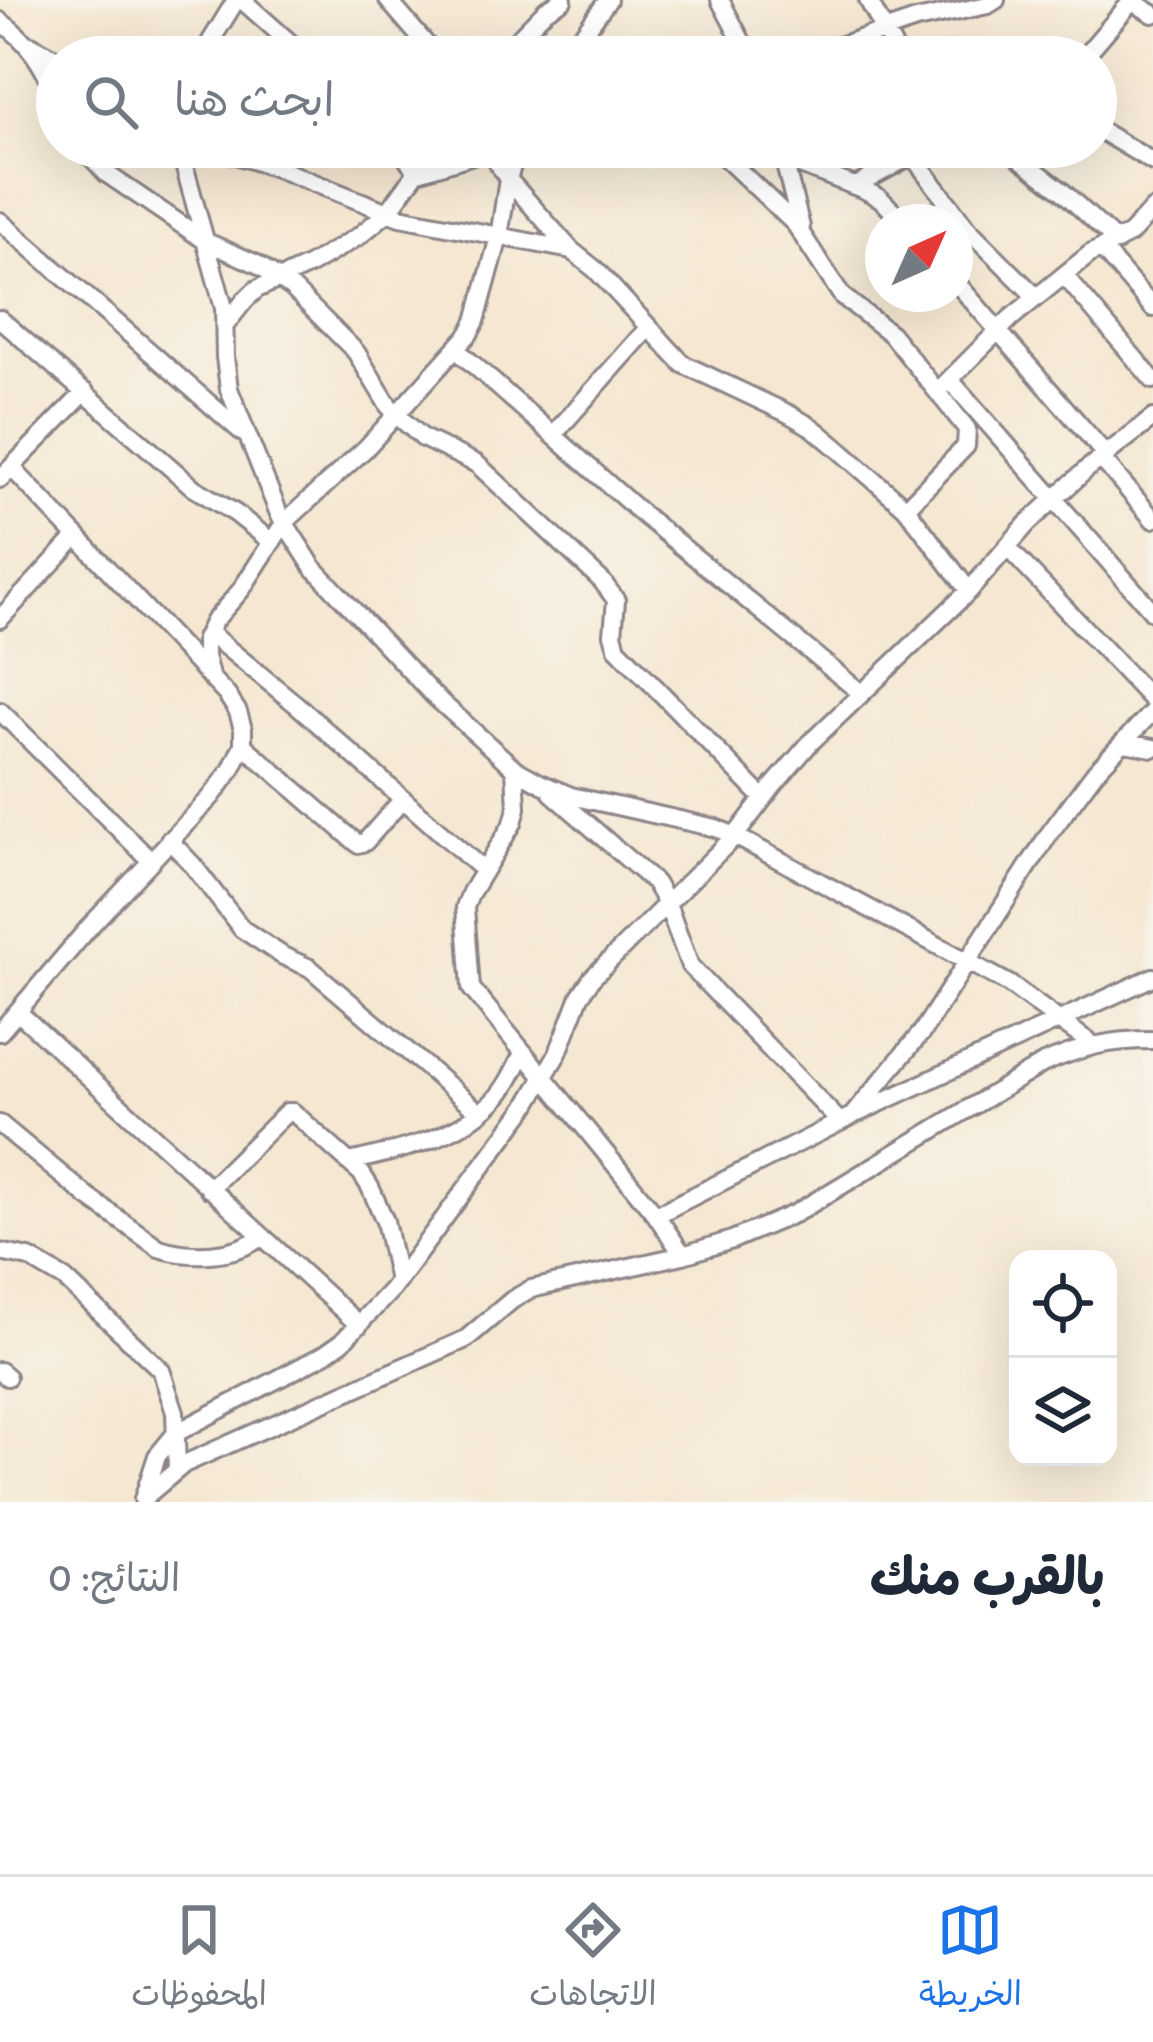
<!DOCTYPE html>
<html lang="ar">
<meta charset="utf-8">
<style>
:root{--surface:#fff;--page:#f2f2f3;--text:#1f2937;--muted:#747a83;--line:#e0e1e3;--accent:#1a73e8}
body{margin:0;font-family:Itim,"Playpen Sans Arabic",sans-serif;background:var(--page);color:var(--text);direction:rtl}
.controls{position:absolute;right:36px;bottom:36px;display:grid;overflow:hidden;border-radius:24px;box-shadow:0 12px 48px #0002}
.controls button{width:108px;height:108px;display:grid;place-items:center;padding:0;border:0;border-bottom:3px solid var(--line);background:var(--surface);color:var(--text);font:60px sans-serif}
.compass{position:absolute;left:865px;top:204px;width:108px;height:108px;border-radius:50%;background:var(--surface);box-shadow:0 12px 48px #0002;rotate:45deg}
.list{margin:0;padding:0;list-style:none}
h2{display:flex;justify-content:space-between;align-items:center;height:156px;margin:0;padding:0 48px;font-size:51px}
h2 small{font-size:39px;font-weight:400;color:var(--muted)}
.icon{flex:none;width:66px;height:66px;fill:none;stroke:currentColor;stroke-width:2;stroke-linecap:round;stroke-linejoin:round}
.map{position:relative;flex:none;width:1153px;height:1502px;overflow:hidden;direction:ltr}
.search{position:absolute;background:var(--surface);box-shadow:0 12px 48px #0002;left:36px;right:36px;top:36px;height:132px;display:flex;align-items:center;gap:30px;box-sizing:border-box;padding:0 42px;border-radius:66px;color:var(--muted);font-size:45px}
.sheet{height:372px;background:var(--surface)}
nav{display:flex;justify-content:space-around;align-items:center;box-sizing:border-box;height:168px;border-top:3px solid var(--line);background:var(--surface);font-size:33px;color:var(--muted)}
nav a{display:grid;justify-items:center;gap:6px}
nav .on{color:var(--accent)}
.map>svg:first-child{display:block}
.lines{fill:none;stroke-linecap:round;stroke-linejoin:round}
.street-casing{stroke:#8c8486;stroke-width:22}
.street{stroke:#fff;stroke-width:16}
</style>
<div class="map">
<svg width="1153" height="1502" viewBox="0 0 1153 1502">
<rect width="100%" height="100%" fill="#f7f3e8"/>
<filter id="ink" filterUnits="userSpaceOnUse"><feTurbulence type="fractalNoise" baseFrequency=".00833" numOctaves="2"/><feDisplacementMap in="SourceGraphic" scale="24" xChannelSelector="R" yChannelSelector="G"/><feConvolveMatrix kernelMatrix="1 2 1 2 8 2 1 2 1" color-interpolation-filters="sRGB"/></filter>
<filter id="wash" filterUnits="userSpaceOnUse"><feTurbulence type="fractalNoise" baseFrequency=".004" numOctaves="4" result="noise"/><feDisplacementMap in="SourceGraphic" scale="48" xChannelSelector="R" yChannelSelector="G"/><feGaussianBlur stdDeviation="2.7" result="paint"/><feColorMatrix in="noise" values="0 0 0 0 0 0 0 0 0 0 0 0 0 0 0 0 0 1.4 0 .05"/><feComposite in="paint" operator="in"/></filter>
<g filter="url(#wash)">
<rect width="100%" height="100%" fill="#f5e7d1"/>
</g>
<g filter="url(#ink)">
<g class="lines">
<defs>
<path id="street" d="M242,0l64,57
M388,0l49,57
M720,0l30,57
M868,0l31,57
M1130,0l23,14
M0,21c29,20 43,44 57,75
M31,45l26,14
M201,57l35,-57
M500,57l46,-47 17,-10
M566,57l42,-57
M806,57l110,-37 72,-15 8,-5
M1084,57l48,-56
M1096,128l57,34
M82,147l25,27 100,68 50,22 35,24 64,64 32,53 12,13 23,20 54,26 125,117 14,19 -3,34 4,14 146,150
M179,147l45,161 1,49 4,32 50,125 34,53 120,128 82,74 27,15 29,12 145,32 19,8 274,148 84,61
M210,147l64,20 126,50 171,33 25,20 87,94 106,50 24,14 24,20 69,60 63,83
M397,147l21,25 81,-25
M487,147l21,32 63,71
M714,147l81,77 47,72 49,38 76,95 -1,17 -60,62
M753,147l112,43 16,9 22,23
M1005,147l56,43 56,52
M782,153l19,74
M912,155l54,72 70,70
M856,186l71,-39
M0,221l243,212
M1102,249l51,59
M1064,275l89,105
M955,281l150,173
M0,319l194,169 41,25 37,29
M226,324l19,-24 12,-11 53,-24 49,-29 29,-24 47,-65
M457,350l184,163 220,180
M950,380l203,232
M944,385l67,-67 79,-64 40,-20 23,-25
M554,434l95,-107
M1101,458l52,61
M0,479l85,-87
M1007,547l146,154
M0,619l77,-83
M209,633l88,72 186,165
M210,676l-5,-20v-17l9,-18 27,-31 43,-67 82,-75 103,-114 7,-13 23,-84 9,-58 10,-32
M0,711l150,149
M1125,743l28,5
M243,745l115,99 7,-2 38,-43
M515,769l2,39 -4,15 -42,69 -6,15 6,81 185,227 27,40
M552,793l103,90 12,21 23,62 150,156
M169,840l23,24 50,65 41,27 27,12 169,144
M18,1012l341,313
M0,1032l91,-107 121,-129 19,-26 12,-25v-16l-5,-17 -11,-17 -215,-227
M858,1113l295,-136
M0,1124l88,73 71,51c32,10 75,9 102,-11
M349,1162c52,-12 112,-24 150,-67 10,-12 17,-28 24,-42
M209,1189l78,-77h6l68,61 9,14 15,34 13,60
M656,1215l196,-99 70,-84 127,-198 46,-62 58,-61
M0,1252l29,6 36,21 96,91 14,42 2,58
M0,1371l7,6
M145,1497l39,-33 282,-125 46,-39 19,-11 152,-34 49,-15 64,-27 248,-150c41,-17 65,-23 109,-23
M143,1499l14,-43 19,-23 149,-79 17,-12 50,-53 134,-182 32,-54 22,-57 12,-18 143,-142 39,-51 36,-42 159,-152 58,-67 60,-55 66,-51"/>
</defs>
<use href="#street" class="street-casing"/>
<use href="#street" class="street"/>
</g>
</g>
</svg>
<div class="controls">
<button><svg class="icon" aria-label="locate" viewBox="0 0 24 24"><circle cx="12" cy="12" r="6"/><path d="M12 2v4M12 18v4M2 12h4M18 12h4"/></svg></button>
<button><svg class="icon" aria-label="layers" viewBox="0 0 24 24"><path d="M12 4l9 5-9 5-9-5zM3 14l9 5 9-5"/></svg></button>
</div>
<svg class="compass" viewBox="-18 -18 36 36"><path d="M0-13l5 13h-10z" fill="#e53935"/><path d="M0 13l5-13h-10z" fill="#747a83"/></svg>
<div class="search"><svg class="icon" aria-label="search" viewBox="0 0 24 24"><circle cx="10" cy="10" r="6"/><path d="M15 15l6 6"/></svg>ابحث هنا</div>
</div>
<section class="sheet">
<h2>بالقرب منك<small>النتائج: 0</small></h2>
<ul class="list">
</ul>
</section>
<nav>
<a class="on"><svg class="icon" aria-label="map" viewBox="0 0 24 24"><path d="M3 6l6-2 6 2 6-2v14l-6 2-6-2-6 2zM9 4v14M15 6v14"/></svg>الخريطة</a>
<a><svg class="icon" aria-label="directions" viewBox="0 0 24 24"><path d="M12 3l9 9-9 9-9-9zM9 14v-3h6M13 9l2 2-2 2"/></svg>الاتجاهات</a>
<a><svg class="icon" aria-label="saved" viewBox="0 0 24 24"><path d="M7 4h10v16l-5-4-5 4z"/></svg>المحفوظات</a>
</nav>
